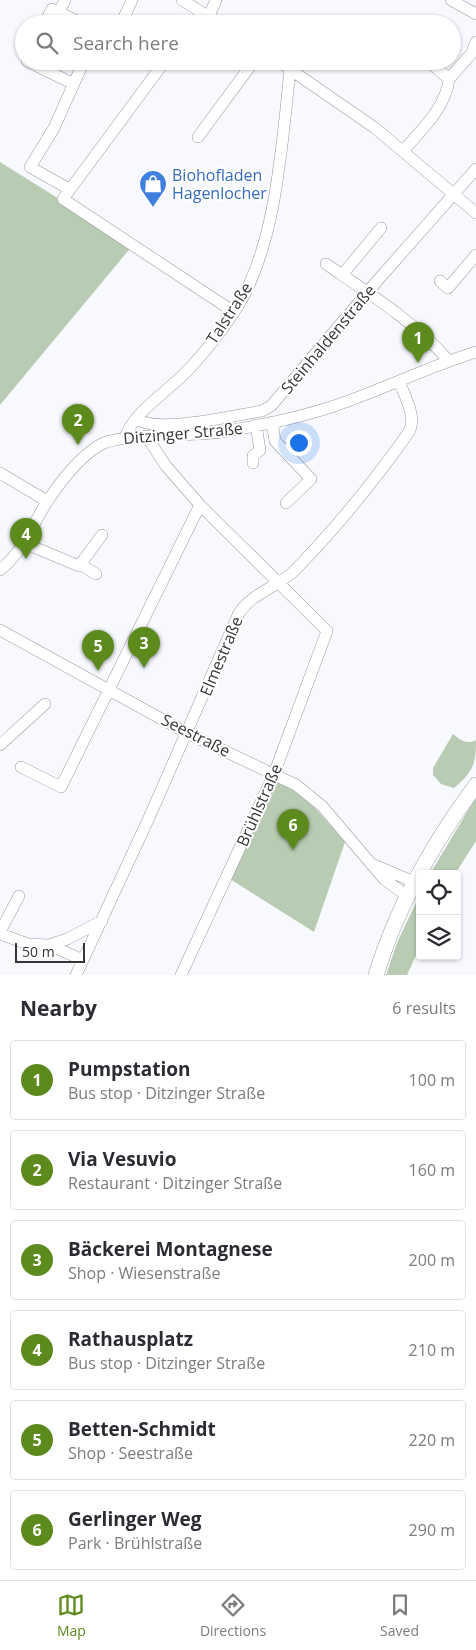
<!DOCTYPE html>
<meta charset="utf-8">
<style>
:root{--surface:#fff;--page:#f7f7f7;--text:#2b2b33;--muted:#7c7c81;--line:#e1e1e2;--accent:#5d8a1c}
body{margin:0;font-family:"Open Sans",sans-serif;background:var(--page);color:var(--text)}
.controls{position:absolute;right:15px;bottom:15px;display:grid;overflow:hidden;border-radius:5px;box-shadow:0 1px 4px #0004}
.controls button{width:45px;height:45px;display:grid;place-items:center;padding:0;border:0;border-bottom:1px solid var(--line);background:var(--surface);color:var(--text);font:25px sans-serif}
.scale{position:absolute;left:15px;bottom:12px;width:70px;box-sizing:border-box;padding-left:5px;border:2px solid #353538;border-top:0;font-size:14px;line-height:18px;white-space:nowrap;color:#353538;-webkit-text-stroke:4px #fff;paint-order:stroke}
.you{position:absolute;left:298px;top:442px;width:18px;height:18px;margin:-12px;border:4px solid #fff;border-radius:50%;background:#1a73e8;box-shadow:0 0 0 8px #1a73e833}
.badge{display:grid;place-items:center;width:32px;height:32px;border-radius:50%;background:var(--accent);color:#fff;font-size:16px;font-weight:700}
.pin{position:absolute;translate:-50% -41px;filter:drop-shadow(0 1px 2px #0008)}
.pin::after{content:'';position:absolute;top:26px;width:18px;height:15px;background:inherit;clip-path:polygon(0 0,100% 0,50% 100%)}
.list{margin:0;padding:0;list-style:none}
h2{display:flex;justify-content:space-between;align-items:center;height:65px;margin:0;padding:0 20px;font-size:21px}
h2 small{font-size:16px;font-weight:400;color:var(--muted)}
.list li{display:grid;grid-template-columns:32px 1fr auto;gap:15px;align-items:center;box-sizing:border-box;height:80px;margin:0 10px 10px;padding:0 10px;border:1px solid var(--line);border-radius:5px}
.list b{display:block;font-size:19px;white-space:nowrap}
.list p{margin:0;font-size:16px;white-space:nowrap;color:var(--muted)}
.list em{font-size:16px;font-style:normal;color:var(--muted)}
.icon{flex:none;width:28px;height:28px;fill:none;stroke:currentColor;stroke-width:2;stroke-linecap:round;stroke-linejoin:round}
.map{position:relative;flex:none;width:476px;height:975px;overflow:hidden}
.search{position:absolute;background:var(--surface);box-shadow:0 1px 4px #0004;left:15px;right:15px;top:15px;height:55px;display:flex;align-items:center;gap:12px;box-sizing:border-box;padding:0 18px;border-radius:28px;color:var(--muted);font-size:19px}
.sheet{height:605px;background:var(--surface)}
nav{display:flex;justify-content:space-around;align-items:center;box-sizing:border-box;height:70px;border-top:1px solid var(--line);background:var(--surface);font-size:14px;color:var(--muted)}
nav a{display:grid;justify-items:center;gap:2px}
nav .on{color:var(--accent)}
.map>svg:first-child{display:block}
.green{fill:#b8ccb3}
.lines{fill:none;stroke-linecap:round;stroke-linejoin:round}
.minor-casing{stroke:#9899a1;stroke-width:12}
.major-casing{stroke:#9899a1;stroke-width:16}
.minor{stroke:#fff;stroke-width:11}
.major{stroke:#fff;stroke-width:15}
.labels{text-anchor:middle;stroke-width:4;stroke-linejoin:round;paint-order:stroke}
.shop-label{font-size:16px;fill:#366cbe;stroke:#fff;text-anchor:start}
.street-label{font-size:16px;fill:#353538;stroke:#fff}
</style>
<div class="map">
<svg width="476" height="975" viewBox="0 0 476 975">
<rect width="100%" height="100%" fill="#f8f9fe"/>
<path class="green" d="M0,162l133,83 -133,160z
M453,734c7,6 14,11 23,6 0,24 -3,32 -22,48l-13,-4 -8,-9v-7z
M278,781l30,19 37,42 -31,90 -84,-53z
M476,797v44l-21,33h-25z
M420,894v53l-13,28h-21l11,-32z"/>
<g class="lines">
<defs>
<path id="minor" d="M182,0l38,24
M451,0l25,14
M59,12l6,-12
M209,16l7,-16
M44,24l8,-15 31,15
M121,24l11,-24
M192,24l9,-8h8
M473,49l3,-7
M27,61l47,23
M165,61l-102,138 171,113
M278,61l97,67 101,85
M449,79l22,-25
M198,137l56,-76
M403,151c18,-21 43,-43 46,-72l-21,-18
M69,189l-39,-22 24,-39 30,-67
M326,264c41,28 89,58 122,96
M342,275l39,-47
M440,281l8,7 28,-33
M137,419c21,15 98,-4 125,-8l9,-5 107,-126 98,-111
M272,422l3,19 36,38 -25,24
M147,437l19,29 34,39 127,126 -53,143 -93,201
M125,438c7,-25 46,-49 64,-69 16,-17 32,-37 45,-57 42,-62 48,-168 56,-242
M253,463v-7l7,-6 -4,-25
M0,473l47,28
M24,543l55,23 23,-31
M80,564l16,10
M0,570c23,-18 32,-45 47,-68 13,-20 31,-43 51,-56 20,-14 94,-9 123,-14 37,-6 74,-13 110,-25 49,-16 96,-40 145,-55
M0,630l187,103 109,52 26,21 62,73 23,17
M0,745l45,-41
M21,767l40,20 139,-282
M372,864l42,18
M0,932l19,-36
M0,934l28,10 21,1 34,15
M49,945l18,-6 35,-18
M76,975l72,-155 91,-207c14,-21 40,-26 57,-44 41,-42 79,-89 113,-137 8,-15 -4,-35 -10,-51"/>
<path id="major" d="M376,975c21,-69 57,-132 100,-190"/>
</defs>
<use href="#minor" class="minor-casing"/>
<use href="#major" class="major-casing"/>
<use href="#minor" class="minor"/>
<use href="#major" class="major"/>
</g>
<defs>
<symbol id="shop-pin" viewBox="-11 -11 22 30"><path d="M0 17L-7.5 6A9.5 9.5 0 1 1 7.5 6Z" fill="#3f7fe0" stroke="#fff"/><path d="M-5-2.5h2.3a2.7 3.5 0 0 1 5.4 0H5L5.5 6h-11ZM-1.5-2.5h3a1.5 2.3 0 0 0-3 0Z" fill="#fff"/></symbol>
</defs>
<g fill-rule="evenodd">
<use href="#shop-pin" x="137" y="168" width="32" height="43"/>
</g>
<g class="labels">
<g class="shop-label">
<text x="172" y="181">Biohofladen<tspan x="172" dy="18">Hagenlocher</tspan></text>
</g>
<g class="street-label">
<text transform="translate(229 313) rotate(-57)" y="6">Talstraße</text>
<text transform="translate(328 339) rotate(-50)" y="6">Steinhaldenstraße</text>
<text transform="translate(183 433) rotate(-5)" y="6">Ditzinger Straße</text>
<text transform="translate(221 656) rotate(-67)" y="6">Elmestraße</text>
<text transform="translate(196 735) rotate(27)" y="6">Seestraße</text>
<text transform="translate(259 805) rotate(-66)" y="6">Brühlstraße</text>
</g>
</g>
</svg>
<div class="controls">
<button><svg class="icon" aria-label="locate" viewBox="0 0 24 24"><circle cx="12" cy="12" r="6"/><path d="M12 2v4M12 18v4M2 12h4M18 12h4"/></svg></button>
<button><svg class="icon" aria-label="layers" viewBox="0 0 24 24"><path d="M12 4l9 5-9 5-9-5zM3 14l9 5 9-5"/></svg></button>
</div>
<div class="scale">50 m</div>
<div class="you"></div>
<div class="pin badge" style="left:418px;top:363px">1</div>
<div class="pin badge" style="left:78px;top:445px">2</div>
<div class="pin badge" style="left:144px;top:668px">3</div>
<div class="pin badge" style="left:26px;top:559px">4</div>
<div class="pin badge" style="left:98px;top:671px">5</div>
<div class="pin badge" style="left:293px;top:850px">6</div>
<div class="search"><svg class="icon" aria-label="search" viewBox="0 0 24 24"><circle cx="10" cy="10" r="6"/><path d="M15 15l6 6"/></svg>Search here</div>
</div>
<section class="sheet">
<h2>Nearby<small>6 results</small></h2>
<ul class="list">
<li><span class="badge">1</span><div><b>Pumpstation</b><p>Bus stop · Ditzinger Straße</p></div><em>100 m</em></li>
<li><span class="badge">2</span><div><b>Via Vesuvio</b><p>Restaurant · Ditzinger Straße</p></div><em>160 m</em></li>
<li><span class="badge">3</span><div><b>Bäckerei Montagnese</b><p>Shop · Wiesenstraße</p></div><em>200 m</em></li>
<li><span class="badge">4</span><div><b>Rathausplatz</b><p>Bus stop · Ditzinger Straße</p></div><em>210 m</em></li>
<li><span class="badge">5</span><div><b>Betten-Schmidt</b><p>Shop · Seestraße</p></div><em>220 m</em></li>
<li><span class="badge">6</span><div><b>Gerlinger Weg</b><p>Park · Brühlstraße</p></div><em>290 m</em></li>
</ul>
</section>
<nav>
<a class="on"><svg class="icon" aria-label="map" viewBox="0 0 24 24"><path d="M3 6l6-2 6 2 6-2v14l-6 2-6-2-6 2zM9 4v14M15 6v14"/></svg>Map</a>
<a><svg class="icon" aria-label="directions" viewBox="0 0 24 24"><path d="M12 3l9 9-9 9-9-9zM9 14v-3h6M13 9l2 2-2 2"/></svg>Directions</a>
<a><svg class="icon" aria-label="saved" viewBox="0 0 24 24"><path d="M7 4h10v16l-5-4-5 4z"/></svg>Saved</a>
</nav>
